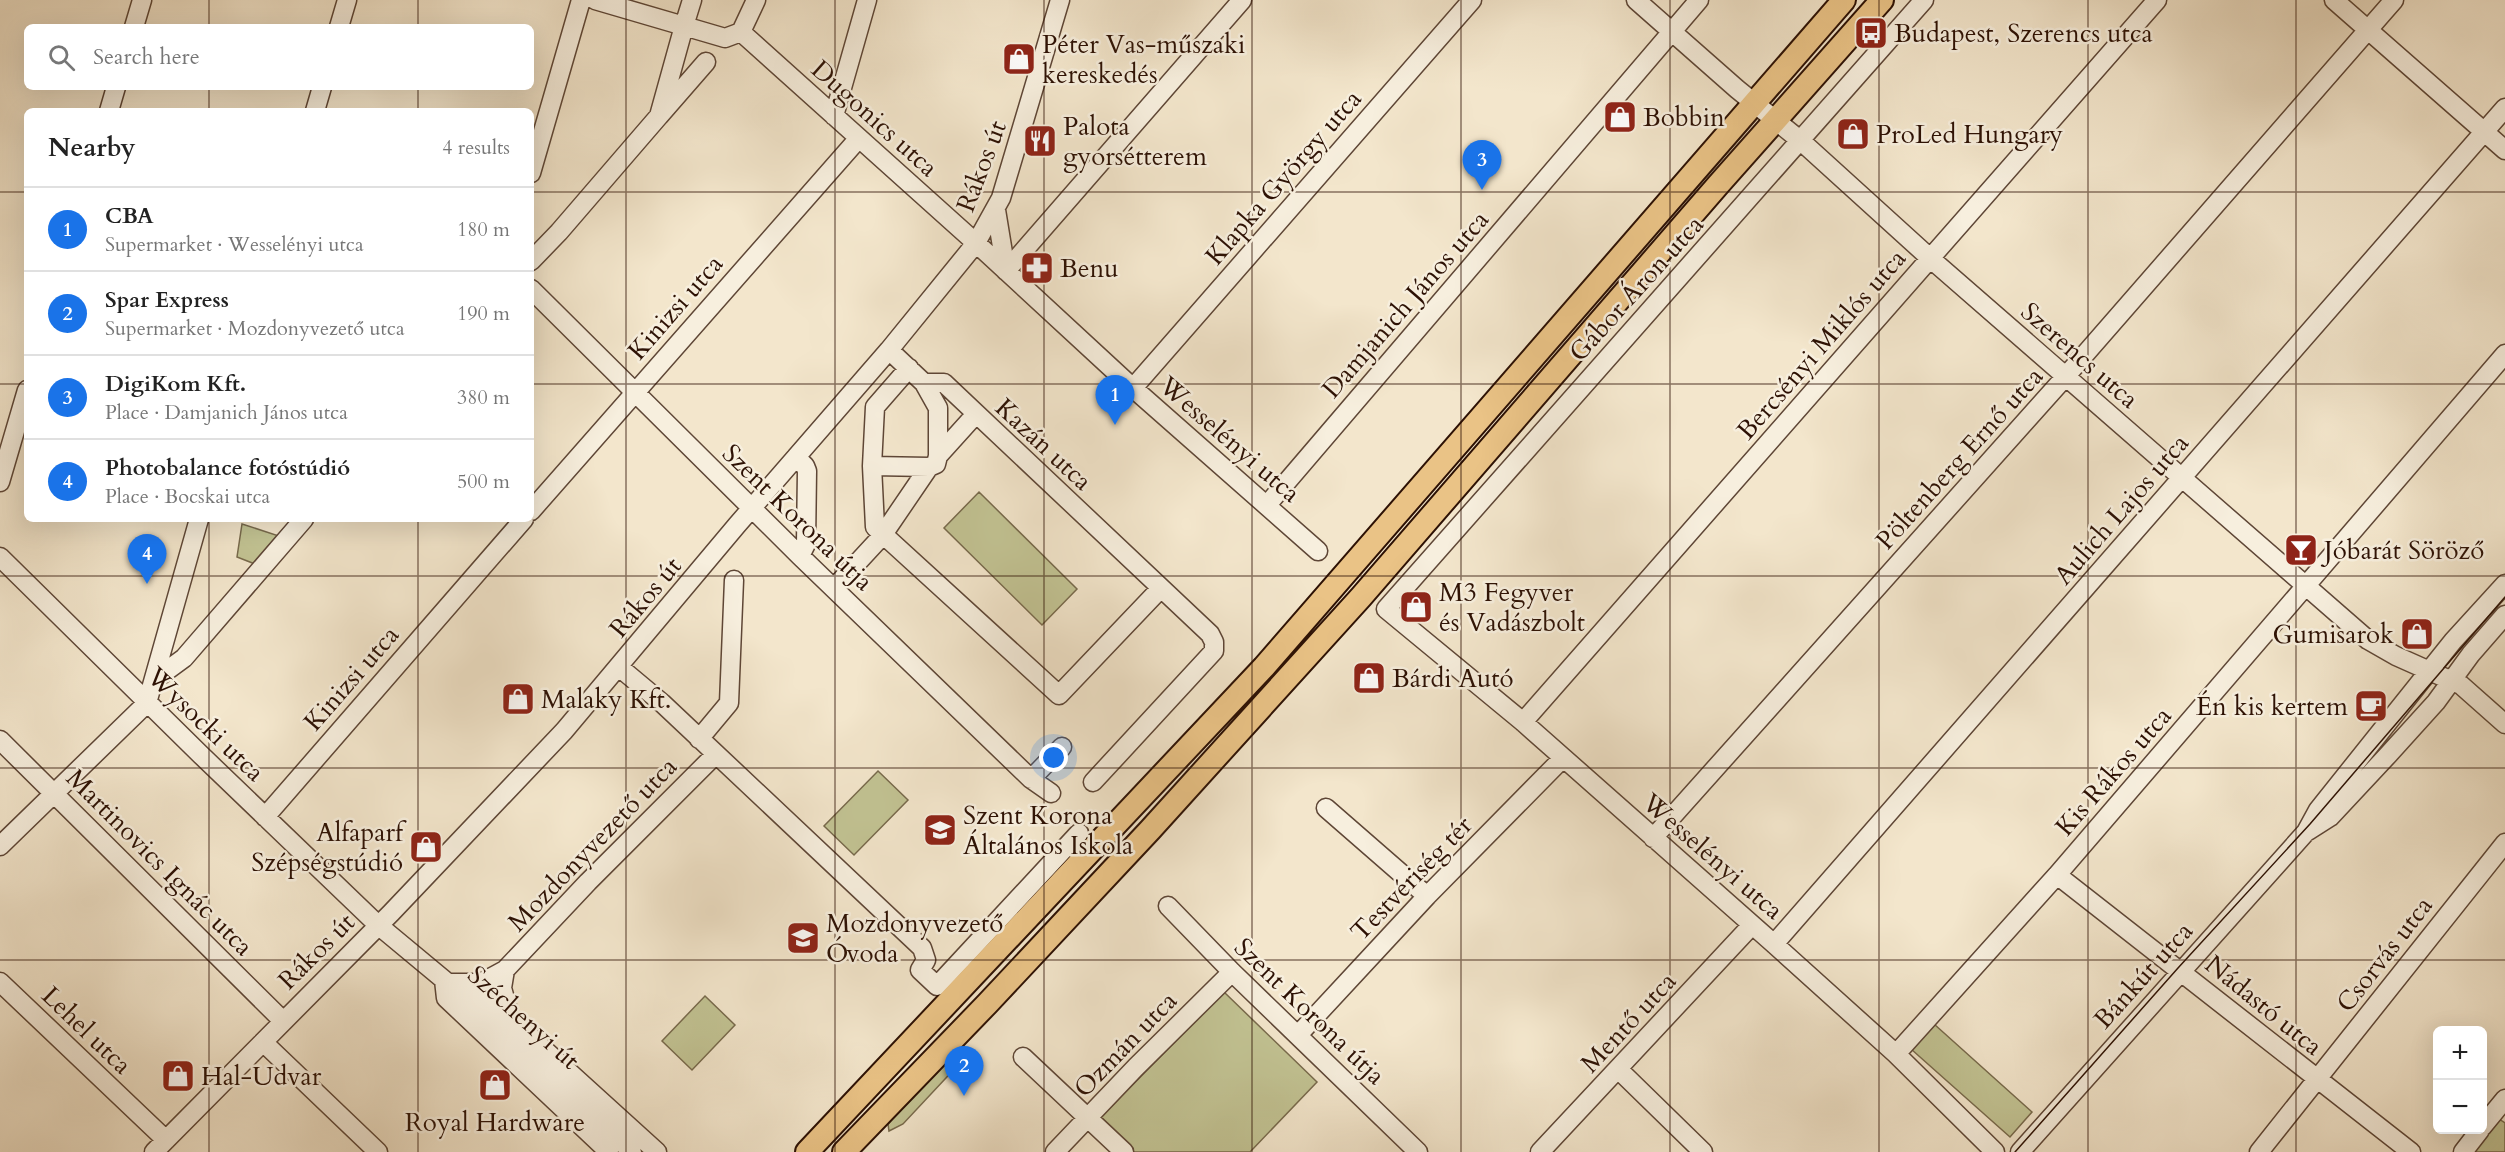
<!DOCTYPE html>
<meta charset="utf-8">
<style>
:root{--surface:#fff;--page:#f6f6f6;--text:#222;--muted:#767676;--line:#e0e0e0;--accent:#1a73e8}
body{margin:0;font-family:Cardo,serif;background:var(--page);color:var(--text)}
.controls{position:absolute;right:18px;bottom:18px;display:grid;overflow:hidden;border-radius:9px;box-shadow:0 6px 24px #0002}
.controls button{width:54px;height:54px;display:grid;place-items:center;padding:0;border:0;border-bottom:2px solid var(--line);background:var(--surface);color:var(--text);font:30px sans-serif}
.you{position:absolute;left:1054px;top:758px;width:21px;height:21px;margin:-15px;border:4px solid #fff;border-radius:50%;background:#1a73e8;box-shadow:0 0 0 9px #1a73e833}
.badge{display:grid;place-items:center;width:39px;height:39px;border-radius:50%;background:var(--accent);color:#fff;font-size:20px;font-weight:700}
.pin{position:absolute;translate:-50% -50px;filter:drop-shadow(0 2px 3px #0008)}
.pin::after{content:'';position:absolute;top:32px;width:21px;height:18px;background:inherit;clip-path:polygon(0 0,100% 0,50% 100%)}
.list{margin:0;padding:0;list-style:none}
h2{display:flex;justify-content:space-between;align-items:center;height:78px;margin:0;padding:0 24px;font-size:26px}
h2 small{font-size:20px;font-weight:400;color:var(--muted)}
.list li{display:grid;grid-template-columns:39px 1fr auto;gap:18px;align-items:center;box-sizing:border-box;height:84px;padding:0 24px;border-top:2px solid var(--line)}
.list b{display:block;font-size:22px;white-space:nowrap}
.list p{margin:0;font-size:20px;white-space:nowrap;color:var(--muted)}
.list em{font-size:20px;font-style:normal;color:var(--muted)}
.icon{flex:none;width:33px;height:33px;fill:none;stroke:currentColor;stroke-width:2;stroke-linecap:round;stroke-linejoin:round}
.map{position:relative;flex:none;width:2505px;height:1152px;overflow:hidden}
.search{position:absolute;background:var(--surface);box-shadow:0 6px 24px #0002;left:24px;top:24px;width:510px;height:66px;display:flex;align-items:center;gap:15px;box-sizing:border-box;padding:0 21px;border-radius:9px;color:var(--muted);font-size:22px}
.panel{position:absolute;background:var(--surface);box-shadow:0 6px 24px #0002;left:24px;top:108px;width:510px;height:414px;border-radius:9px}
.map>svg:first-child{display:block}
.green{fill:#c2c393;stroke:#786a4c;stroke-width:1.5}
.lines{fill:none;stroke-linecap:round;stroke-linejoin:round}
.minor-casing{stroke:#5e4636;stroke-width:21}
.major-casing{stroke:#2d1104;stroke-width:26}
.minor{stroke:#f7efde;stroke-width:18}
.major{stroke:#eac386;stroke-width:22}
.tram{stroke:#2d1104;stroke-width:1.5}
.grid{fill:none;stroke:#2d1104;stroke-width:1.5;stroke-opacity:0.55}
.labels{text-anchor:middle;stroke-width:5;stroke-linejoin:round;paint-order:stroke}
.poi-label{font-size:26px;fill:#2d1104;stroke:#f7efde;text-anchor:start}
.street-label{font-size:26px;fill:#2d1104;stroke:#f7efde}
</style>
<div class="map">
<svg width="2505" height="1152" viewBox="0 0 2505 1152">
<rect width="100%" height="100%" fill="#f3e6cc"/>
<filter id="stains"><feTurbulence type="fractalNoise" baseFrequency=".00333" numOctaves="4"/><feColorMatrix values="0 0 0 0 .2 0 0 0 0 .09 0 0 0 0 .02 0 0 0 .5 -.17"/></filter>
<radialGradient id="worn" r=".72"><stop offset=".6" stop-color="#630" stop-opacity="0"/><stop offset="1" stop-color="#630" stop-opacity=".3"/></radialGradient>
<path class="green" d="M979,492l98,97 -35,36 -98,-97z
M242,524l37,12 -24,28 -18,-7z
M878,771l30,29 -54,55 -30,-29z
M1224,992l93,90 -67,70h-117l-34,-33z
M705,996l30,29 -43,45 -30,-29z
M1934,1024l98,88 -22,25 -99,-88z
M961,1046l3,10 -5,8 -56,60 -14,7 -1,-7z
M2499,1119l6,4v29h-32z"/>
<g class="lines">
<defs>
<path id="minor" d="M595,0l89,26 8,-26
M1636,0l101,89 64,52 130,118 437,381 28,16 65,29 44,39
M1924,0l-538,609 137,113 251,222 122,110 99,98
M2334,0l171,150
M134,27l8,-27
M339,27l8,-27
M741,32l235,211 157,145 185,163
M741,32l15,-32
M706,62l-47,54 25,-90 41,12 16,-6
M109,111l7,-24
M315,111l7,-24
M834,116l33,-116
M531,173l50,-173
M996,210l10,61
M531,261l28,-29 100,-116
M1006,271l236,-271
M531,289l269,267 231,223 20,14
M889,350l35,33h20l266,251 4,8v9l-121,131
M909,368l-34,39 -3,59 3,61 184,168 102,-107
M924,383l14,25v48
M1133,388l339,-388
M796,457l9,9 2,5 -1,73 -6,12
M872,466l57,1
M0,482l27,-92
M1267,505l432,-505
M531,511l328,-373
M0,557l201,198 177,170 130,108 124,119
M834,588l48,-52 47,-69 7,-3 2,-8 37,-41
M619,667l43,36 260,245 4,12 -6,10 17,16 142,-153
M154,680l30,-22 120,-139
M1523,722l634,-722
M699,739l30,-36 5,-123
M0,740l283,281
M1031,779l31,-32
M1326,808l101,88
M265,817l259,-298
M2308,831l22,-14 58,-62 48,-53 35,-48 34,-39
M1653,838l413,-462 328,-376
M0,846l147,-143 52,-184
M2057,875l354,277
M1168,906l64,66 186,180
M1774,944l731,-836
M505,970l-3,18 8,29
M444,980l2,18 163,154
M0,982l166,158
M447,983h34l24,-13 83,-88 128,-128
M473,985l184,167
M1298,1035l129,-139 136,-138
M263,1042l115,110
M1896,1054l161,-179 448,-521
M1023,1057l101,95
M1619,1070l84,82
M2482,1127l23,-28
M154,1152l237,-239 173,-182 173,-206 152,-175 87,-107 25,-45 59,-198
M1055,1152l81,-85 96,-95
M1540,1152l212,-227
M2020,1152l286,-320 12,-22 135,-169 52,-57
M2259,1152l246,-309
M2463,1152l17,-22"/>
<path id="major" d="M807,1152l457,-485 580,-667
M844,1152l143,-148 163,-174 211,-233 357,-412 164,-185"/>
</defs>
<use href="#minor" class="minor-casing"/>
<use href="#major" class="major-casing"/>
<use href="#minor" class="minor"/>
<use href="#major" class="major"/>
<path class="tram" d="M2015,1152l163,-184 132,-144 195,-227"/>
</g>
<path class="grid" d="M209,0v27M418,0v27M626,0v1152M835,0v1152M1044,0v1152M1252,0v1152M1461,0v1152M1670,0v1152M1879,0v1152M2088,0v1152M2296,0v1152M209,87v24M418,87v24M0,192h27M531,192h1974M0,384h27M531,384h1974M209,519v633M418,519v633M0,576h2505M0,768h2505M0,960h2505"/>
<defs>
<symbol id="bus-square" viewBox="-11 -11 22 22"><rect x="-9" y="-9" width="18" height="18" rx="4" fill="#8f2418" stroke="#f7efde"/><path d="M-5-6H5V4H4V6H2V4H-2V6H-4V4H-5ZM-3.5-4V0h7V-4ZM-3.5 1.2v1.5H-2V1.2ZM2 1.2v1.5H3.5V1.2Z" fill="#fff"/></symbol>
<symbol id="shop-square" viewBox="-11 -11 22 22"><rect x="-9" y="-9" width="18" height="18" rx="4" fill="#8f2418" stroke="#f7efde"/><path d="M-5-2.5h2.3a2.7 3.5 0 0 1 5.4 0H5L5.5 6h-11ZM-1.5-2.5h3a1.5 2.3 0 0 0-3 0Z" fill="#fff"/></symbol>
<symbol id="restaurant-square" viewBox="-11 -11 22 22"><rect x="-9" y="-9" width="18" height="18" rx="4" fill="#8f2418" stroke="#f7efde"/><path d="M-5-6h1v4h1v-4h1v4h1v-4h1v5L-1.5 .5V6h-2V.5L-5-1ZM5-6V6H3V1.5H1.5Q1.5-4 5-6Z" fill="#fff"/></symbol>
<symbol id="pharmacy-square" viewBox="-11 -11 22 22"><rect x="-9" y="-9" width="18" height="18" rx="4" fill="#8f2418" stroke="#f7efde"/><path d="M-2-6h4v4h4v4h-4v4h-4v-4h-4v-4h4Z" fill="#fff"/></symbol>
<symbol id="bar-square" viewBox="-11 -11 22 22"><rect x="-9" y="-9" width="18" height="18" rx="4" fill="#8f2418" stroke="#f7efde"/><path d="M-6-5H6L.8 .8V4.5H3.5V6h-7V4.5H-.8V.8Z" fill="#fff"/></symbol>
<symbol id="cafe-square" viewBox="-11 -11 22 22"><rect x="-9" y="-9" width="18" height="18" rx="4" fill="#8f2418" stroke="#f7efde"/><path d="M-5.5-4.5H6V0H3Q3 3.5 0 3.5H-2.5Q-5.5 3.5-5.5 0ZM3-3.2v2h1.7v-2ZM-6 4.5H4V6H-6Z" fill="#fff"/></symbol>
<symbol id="school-square" viewBox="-11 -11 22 22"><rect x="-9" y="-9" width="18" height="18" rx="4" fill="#8f2418" stroke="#f7efde"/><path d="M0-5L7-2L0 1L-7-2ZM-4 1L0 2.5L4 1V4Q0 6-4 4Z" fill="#fff"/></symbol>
</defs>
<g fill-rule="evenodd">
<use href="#bus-square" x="1852" y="14" width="38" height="38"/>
<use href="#shop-square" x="1000" y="40" width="38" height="38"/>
<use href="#shop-square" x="1601" y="98" width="38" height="38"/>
<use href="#shop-square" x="1834" y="115" width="38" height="38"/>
<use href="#restaurant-square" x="1021" y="122" width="38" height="38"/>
<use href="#pharmacy-square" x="1018" y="249" width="38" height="38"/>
<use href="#bar-square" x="2282" y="531" width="38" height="38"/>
<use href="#shop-square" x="1397" y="588" width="38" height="38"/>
<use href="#shop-square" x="2398" y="615" width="38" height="38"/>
<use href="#shop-square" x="1350" y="659" width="38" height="38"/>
<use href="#shop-square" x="499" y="680" width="38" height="38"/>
<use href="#cafe-square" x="2352" y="687" width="38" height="38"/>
<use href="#school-square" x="921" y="811" width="38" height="38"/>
<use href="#shop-square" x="407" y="828" width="38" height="38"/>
<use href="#school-square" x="784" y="919" width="38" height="38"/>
<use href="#shop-square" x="159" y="1057" width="38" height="38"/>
<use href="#shop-square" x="476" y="1066" width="38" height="38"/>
</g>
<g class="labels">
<g class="poi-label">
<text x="1894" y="42">Budapest, Szerencs utca</text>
<text x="1042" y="53">Péter Vas-műszaki<tspan x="1042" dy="30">kereskedés</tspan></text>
<text x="1643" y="126">Bobbin</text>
<text x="1063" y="135">Palota<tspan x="1063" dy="30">gyorsétterem</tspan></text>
<text x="1876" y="143">ProLed Hungary</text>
<text x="1060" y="277">Benu</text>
<text x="2324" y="559">Jóbarát Söröző</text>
<text x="1439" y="601">M3 Fegyver<tspan x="1439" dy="30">és Vadászbolt</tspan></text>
<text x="2394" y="643" text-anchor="end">Gumisarok</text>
<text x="1392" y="687">Bárdi Autó</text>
<text x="541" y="708">Malaky Kft.</text>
<text x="2348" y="715" text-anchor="end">Én kis kertem</text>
<text x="963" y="824">Szent Korona<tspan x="963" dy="30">Általános Iskola</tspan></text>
<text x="403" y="841" text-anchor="end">Alfaparf<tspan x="403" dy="30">Szépségstúdió</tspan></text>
<text x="826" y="932">Mozdonyvezető<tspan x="826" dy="30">Óvoda</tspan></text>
<text x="201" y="1085">Hal-Udvar</text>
<text x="495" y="1131" text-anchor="middle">Royal Hardware</text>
</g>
<g class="street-label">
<text transform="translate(875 118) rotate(42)" y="9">Dugonics utca</text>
<text transform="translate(981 166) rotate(-69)" y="9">Rákos út</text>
<text transform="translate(1283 177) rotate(-49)" y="9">Klapka György utca</text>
<text transform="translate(1636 288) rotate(-48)" y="9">Gábor Áron utca</text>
<text transform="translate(1405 304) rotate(-49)" y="9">Damjanich János utca</text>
<text transform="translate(675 307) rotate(-49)" y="9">Kinizsi utca</text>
<text transform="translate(1821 344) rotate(-49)" y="9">Bercsényi Miklós utca</text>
<text transform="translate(2080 355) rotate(41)" y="9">Szerencs utca</text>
<text transform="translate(1230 439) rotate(41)" y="9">Wesselényi utca</text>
<text transform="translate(1044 444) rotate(43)" y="9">Kazán utca</text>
<text transform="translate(1959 458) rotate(-48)" y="9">Pöltenberg Ernő utca</text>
<text transform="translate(2121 509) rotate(-49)" y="9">Aulich Lajos utca</text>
<text transform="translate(798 517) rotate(44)" y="9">Szent Korona útja</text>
<text transform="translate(645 597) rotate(-50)" y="9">Rákos út</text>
<text transform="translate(351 678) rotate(-49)" y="9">Kinizsi utca</text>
<text transform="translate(206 724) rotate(44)" y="9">Wysocki utca</text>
<text transform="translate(2113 771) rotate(-49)" y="9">Kis Rákos utca</text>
<text transform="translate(592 844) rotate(-46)" y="9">Mozdonyvezető utca</text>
<text transform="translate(1713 856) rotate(41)" y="9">Wesselényi utca</text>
<text transform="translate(160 862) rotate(45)" y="9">Martinovics Ignác utca</text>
<text transform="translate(1411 878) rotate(-46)" y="9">Testvériség tér</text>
<text transform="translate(316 951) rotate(-45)" y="9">Rákos út</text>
<text transform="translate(2384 954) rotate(-52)" y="9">Csorvás utca</text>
<text transform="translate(2143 975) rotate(-48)" y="9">Bánkút utca</text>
<text transform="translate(2264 1005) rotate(39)" y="9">Nádastó utca</text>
<text transform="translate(1310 1011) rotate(44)" y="9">Szent Korona útja</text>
<text transform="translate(524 1017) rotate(42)" y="9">Széchenyi út</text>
<text transform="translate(1628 1022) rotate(-47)" y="9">Mentő utca</text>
<text transform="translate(87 1030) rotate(44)" y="9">Lehel utca</text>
<text transform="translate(1125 1044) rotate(-46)" y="9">Ozmán utca</text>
</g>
</g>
<rect width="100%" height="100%" filter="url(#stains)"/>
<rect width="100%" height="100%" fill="url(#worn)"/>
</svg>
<div class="controls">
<button>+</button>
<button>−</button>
</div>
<div class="you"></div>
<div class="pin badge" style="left:1115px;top:425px">1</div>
<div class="pin badge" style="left:964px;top:1096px">2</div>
<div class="pin badge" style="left:1482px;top:190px">3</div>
<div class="pin badge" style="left:147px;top:584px">4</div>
<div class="search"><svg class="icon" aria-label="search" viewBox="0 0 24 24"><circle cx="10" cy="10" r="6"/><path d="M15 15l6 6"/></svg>Search here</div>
<section class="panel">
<h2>Nearby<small>4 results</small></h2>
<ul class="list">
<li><span class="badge">1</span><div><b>CBA</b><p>Supermarket · Wesselényi utca</p></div><em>180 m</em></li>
<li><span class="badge">2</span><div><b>Spar Express</b><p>Supermarket · Mozdonyvezető utca</p></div><em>190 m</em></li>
<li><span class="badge">3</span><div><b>DigiKom Kft.</b><p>Place · Damjanich János utca</p></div><em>380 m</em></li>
<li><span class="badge">4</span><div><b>Photobalance fotóstúdió</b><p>Place · Bocskai utca</p></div><em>500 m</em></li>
</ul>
</section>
</div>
